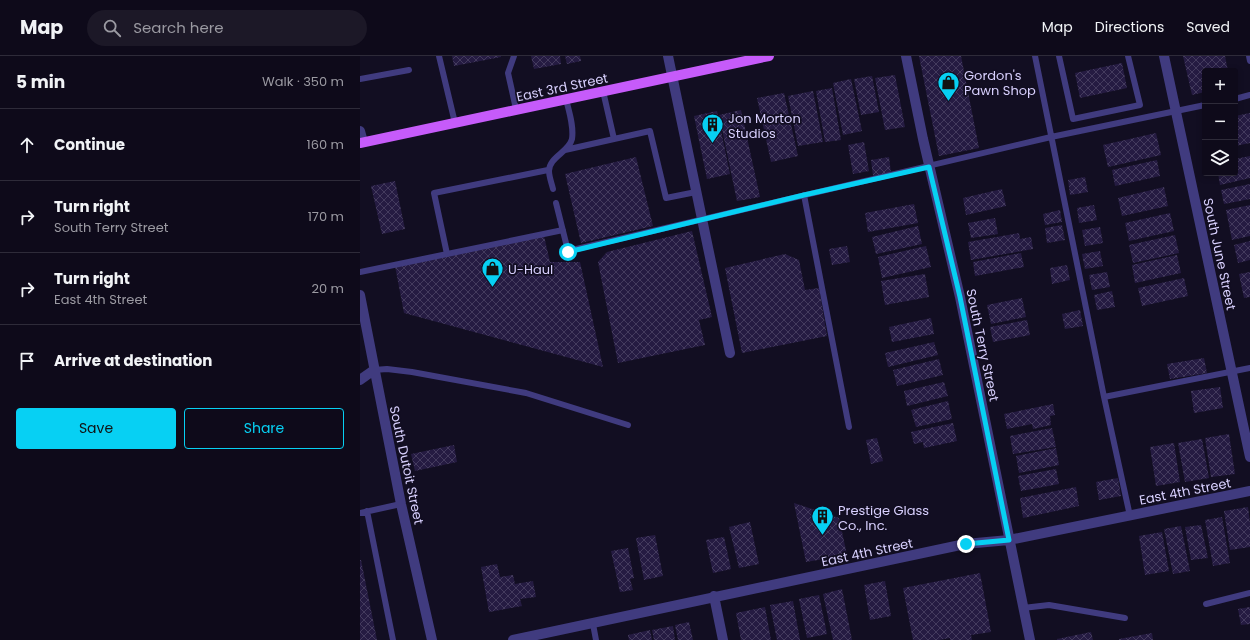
<!DOCTYPE html>
<meta charset="utf-8">
<style>
:root{--surface:#0e0a1a;--page:#1c1827;--text:#f1f3f6;--muted:#9b9aa2;--line:#2e2b39;--accent:#07d0f3}
body{margin:0;font-family:Poppins,sans-serif;background:var(--page);color:var(--text)}
.controls{position:absolute;right:12px;top:12px;display:grid;overflow:hidden;border-radius:4px;box-shadow:0 2px 6px #0003}
.controls button{width:36px;height:36px;display:grid;place-items:center;padding:0;border:0;border-bottom:1px solid var(--line);background:var(--surface);color:var(--text);font:20px sans-serif}
.stop{position:absolute;width:12px;height:12px;margin:-9px;border:3px solid #07d0f3;border-radius:50%;background:#fff}
.stop.end{background:#07d0f3;border-color:#fff;box-shadow:0 1px 4px #0008}
.list{margin:0;padding:0;list-style:none}
h2{display:flex;justify-content:space-between;align-items:center;height:52px;margin:0;padding:0 16px;font-size:17px}
h2 small{font-size:13px;font-weight:400;color:var(--muted)}
.list li{display:grid;grid-template-columns:26px 1fr auto;gap:12px;align-items:center;box-sizing:border-box;height:72px;padding:0 16px;border-top:1px solid var(--line)}
.list b{display:block;font-size:15px;white-space:nowrap}
.list p{margin:0;font-size:13px;white-space:nowrap;color:var(--muted)}
.list em{font-size:13px;font-style:normal;color:var(--muted)}
.actions{display:flex;gap:8px;padding:12px 16px}
.actions a{flex:1;padding:9px 0;border:1px solid var(--accent);border-radius:4px;text-align:center;font-size:14px;color:var(--accent)}
.actions .main{background:var(--accent);color:#111}
.icon{flex:none;width:22px;height:22px;fill:none;stroke:currentColor;stroke-width:2;stroke-linecap:round;stroke-linejoin:round}
.map{position:relative;flex:none;width:890px;height:584px;overflow:hidden}
header{display:flex;align-items:center;gap:24px;box-sizing:border-box;height:56px;padding:0 20px;background:var(--surface);border-bottom:1px solid var(--line)}
header strong{font-size:19px}
nav{display:flex;gap:22px;margin-inline-start:auto;font-size:14px}
.search{width:280px;height:36px;background:var(--page);display:flex;align-items:center;gap:10px;box-sizing:border-box;padding:0 14px;border-radius:22px;color:var(--muted);font-size:15px}
main{display:flex}
aside{flex:1;background:var(--surface)}
.map>svg:first-child{display:block}
.building{fill:url(#building-cross-hatch)}
.lines{fill:none;stroke-linecap:round;stroke-linejoin:round}
.service{stroke:#403b7f;stroke-width:6}
.minor{stroke:#403b7f;stroke-width:10}
.primary{stroke:#c65bfa;stroke-width:10}
.route{stroke:#07d0f3;stroke-width:5}
.labels{text-anchor:middle;stroke-width:3.5;stroke-linejoin:round;paint-order:stroke}
.poi-label{font-size:13px;fill:#d8d0fe;stroke:#120e22;text-anchor:start}
.street-label{font-size:13px;fill:#d8d0fe;stroke:#120e22}
</style>
<header>
<strong>Map</strong>
<div class="search"><svg class="icon" aria-label="search" viewBox="0 0 24 24"><circle cx="10" cy="10" r="6"/><path d="M15 15l6 6"/></svg>Search here</div>
<nav><a>Map</a><a>Directions</a><a>Saved</a></nav>
</header>
<main>
<aside>
<h2>5 min<small>Walk · 350 m</small></h2>
<ul class="list">
<li><svg class="icon" aria-label="ahead" viewBox="0 0 24 24"><path d="M12 20V5M6 11l6-6 6 6"/></svg><div><b>Continue</b></div><em>160 m</em></li>
<li><svg class="icon" aria-label="right" viewBox="0 0 24 24"><path d="M7 20v-9h11M14 6l5 5-5 5"/></svg><div><b>Turn right</b><p>South Terry Street</p></div><em>170 m</em></li>
<li><svg class="icon" aria-label="right" viewBox="0 0 24 24"><path d="M7 20v-9h11M14 6l5 5-5 5"/></svg><div><b>Turn right</b><p>East 4th Street</p></div><em>20 m</em></li>
<li><svg class="icon" aria-label="arrive" viewBox="0 0 24 24"><path d="M6 21V4h12l-3 4 3 4H6"/></svg><div><b>Arrive at destination</b></div></li>
</ul>
<div class="actions"><a class="main">Save</a><a>Share</a></div>
</aside>
<div class="map">
<svg width="890" height="584" viewBox="0 0 890 584">
<defs>
<pattern id="building-cross-hatch" width="8" height="8" patternUnits="userSpaceOnUse"><rect width="8" height="8" fill="#251b42"/><path d="M0 0l8 8M0 8l8-8" fill="none" stroke="#443b5e"/></pattern>
</defs>
<rect width="100%" height="100%" fill="#120e22"/>
<path class="building" d="M92,0h49v1l-47,9z
M171,0h29l1,8 -27,5z
M205,0h15l1,5 -14,3z
M559,0h42l18,92 -40,8z
M823,0h42l3,15h-23v21l-13,3z
M762,7l5,25 -47,10 -5,-25z
M535,19l10,52 -20,3 -10,-52z
M512,20l7,36 -18,3 -7,-36z
M491,23l11,52 -19,4 -10,-52z
M472,32l9,52 -16,2 -9,-51z
M453,35l10,51 -25,4 -10,-50z
M424,37l14,63 -27,6 -14,-64z
M381,54l19,87 -23,4 -18,-86z
M357,55l13,63 -23,5 -13,-63z
M890,57v30l-15,3v-30z
M796,77l5,22 -53,12 -5,-22z
M504,86l5,29 -16,3 -5,-29z
M890,100v22l-30,7 -2,-12h17v-14z
M276,101l17,69 -72,17 -16,-69z
M529,101l2,16 -18,3 -2,-16z
M797,104l3,16 -45,10 -3,-16z
M725,121l3,15 -18,3 -2,-15z
M35,125l10,48 -23,5 -11,-48z
M890,128v15l-26,5 -3,-14z
M804,131l4,19 -46,10 -4,-18z
M642,133l4,17 -40,9 -3,-17z
M554,148l4,19 -50,9 -3,-19z
M734,149l3,15 -18,3 -2,-15z
M890,149v31l-18,4 -6,-30z
M700,154l2,12 -17,3 -2,-11z
M810,157l4,18 -45,10 -4,-18z
M635,162l3,16 -27,4 -3,-15z
M702,169l3,15 -18,3 -2,-15z
M558,170l4,18 -46,10 -4,-17z
M740,171l3,16 -18,3 -3,-16z
M332,175l20,86 -13,3 6,25 -87,18 -20,-101 9,-10z
M659,177l1,6 11,-2 2,12 -62,11 -3,-18z
M815,179l4,18 -46,10 -4,-18z
M184,180l6,26h30l23,105 -199,-54 -9,-47z
M890,185v19l-12,3 -4,-18z
M487,190l3,16 -18,3 -3,-16z
M566,190l5,21 -49,11 -4,-21z
M740,195l3,15 -18,3 -3,-15z
M661,197l3,14 -49,9 -2,-14z
M425,198l14,6 6,30 14,-2 8,48 -85,17 -17,-85z
M817,199l4,18 -46,10 -3,-18z
M707,209l3,15 -18,4 -2,-16z
M747,216l3,15 -18,3 -3,-15z
M890,216v25l-6,1 -5,-24z
M565,218l4,23 -44,8 -4,-24z
M824,222l4,18 -46,10 -4,-18z
M752,235l3,16 -18,3 -3,-15z
M662,242l4,19 -35,7 -4,-19z
M720,254l3,16 -18,3 -3,-15z
M571,262l3,16 -42,8 -3,-15z
M667,264l3,15 -37,7 -3,-15z
M574,286l4,13 -50,12 -3,-14z
M844,302l3,15 -37,6 -3,-15z
M579,303l4,16 -46,11 -4,-16z
M584,326l4,14 -41,10 -3,-15z
M860,331l3,21 -29,5 -3,-22z
M588,345l4,18 -36,8 -5,-17z
M693,348l2,11 -5,1 1,9 -18,4 -1,-5 -25,5 -3,-15z
M593,367l4,18 -33,7 -1,-6 -9,2 -3,-12z
M692,372l4,19 -43,7 -3,-18z
M869,378l6,40 -24,3 -6,-39z
M517,382l6,23 -12,3 -5,-24z
M842,383l7,39 -24,4 -7,-39z
M814,387l6,39 -24,4 -6,-39z
M94,389l3,17 -42,9 -4,-17z
M696,392l3,17 -40,8 -3,-17z
M696,413l3,15 -38,7 -3,-15z
M758,422l3,18 -22,4 -3,-18z
M716,431l3,19 -56,12 -3,-20z
M434,447l45,15 8,37 -41,7z
M888,451l2,16v24l-20,3 -6,-39z
M862,461l8,46 -17,3 -8,-46z
M390,466l9,42 -20,4 -10,-41z
M841,469l7,33 -17,2 -6,-33z
M821,470l9,45 -17,3 -9,-45z
M802,476l7,39 -24,4 -6,-39z
M295,479l8,41 -19,4 -8,-42z
M364,481l7,32 -18,4 -7,-33z
M268,492l6,30 -4,1 3,11 -13,2 -9,-41z
M0,504h1l16,80h-17z
M137,508l3,13 13,-2 2,9 18,-3 3,16 -16,2 2,7 -33,6 -8,-45z
M620,517l11,59 -20,3 1,5h-22v-2l-11,2h-26l-10,-52z
M525,525l6,35 -21,4 -6,-35z
M482,533l10,51h-19l-10,-46z
M459,539l8,39 -20,4 -8,-39z
M433,545l7,39h-23l-7,-35z
M405,551l6,33h-30l-5,-27z
M890,551v17l-9,1 -3,-16z
M329,566l4,18h-15l-3,-15z
M313,570l2,14h-21l-2,-10z
M290,574l2,10h-23l-1,-5z
M731,576l2,8h-36v-1z
M792,577l1,7h-34v-1z"/>
<g class="lines">
<path class="service" d="M79,0l16,67
M154,0l-6,17 8,36
M675,0l69,341 26,119
M699,0l14,63 67,-14 -12,-49
M889,0l1,5
M0,23l49,-9
M243,35l11,48 36,-8 16,67 30,-6
M875,43l15,-4
M205,94l49,-11
M193,133c-1,-5 -4,-12 -4,-18 0,-14 20,-19 23,-32 2,-13 -3,-27 -6,-40
M444,139l45,232
M196,147l12,48 483,-114 154,-32
M87,198l-13,-61 114,-23
M0,216l203,-42
M14,314l13,-1 25,3 114,21 102,32
M744,341l146,-29
M7,455l26,129
M0,457l41,-9
M846,548l44,-11
M663,552l26,-3 76,13
M233,568l3,16"/>
<path class="minor" d="M308,0l62,297
M546,0l17,83 37,158 70,343
M804,0l86,401
M0,75l3,11
M0,239l41,209 31,136
M0,324l14,-10
M354,540l9,44
M153,584l452,-96 44,-4 241,-49"/>
<path class="primary" d="M0,87l409,-87"/>
</g>
<g class="lines">
<path class="route" d="M208,196l236,-57 125,-28 31,130 49,243 -43,4"/>
</g>
<defs>
<symbol id="shop-pin" viewBox="-11 -11 22 30"><path d="M0 17L-7.5 6A9.5 9.5 0 1 1 7.5 6Z" fill="#07d0f3" stroke="#120e22"/><path d="M-5-2.5h2.3a2.7 3.5 0 0 1 5.4 0H5L5.5 6h-11ZM-1.5-2.5h3a1.5 2.3 0 0 0-3 0Z" fill="#111"/></symbol>
<symbol id="building-pin" viewBox="-11 -11 22 30"><path d="M0 17L-7.5 6A9.5 9.5 0 1 1 7.5 6Z" fill="#07d0f3" stroke="#120e22"/><path d="M-4-6H4V6H1V3H-1V6H-4ZM-2.5-4.3h1.7v1.8h-1.7ZM.8-4.3h1.7v1.8H.8ZM-2.5-1h1.7V.8h-1.7ZM.8-1h1.7V.8H.8Z" fill="#111"/></symbol>
</defs>
<g fill-rule="evenodd">
<use href="#shop-pin" x="576" y="14" width="25" height="34"/>
<use href="#building-pin" x="340" y="56" width="25" height="34"/>
<use href="#shop-pin" x="120" y="200" width="25" height="34"/>
<use href="#building-pin" x="450" y="448" width="25" height="34"/>
</g>
<g class="labels">
<g class="poi-label">
<text x="604" y="24">Gordon's<tspan x="604" dy="15">Pawn Shop</tspan></text>
<text x="368" y="67">Jon Morton<tspan x="368" dy="15">Studios</tspan></text>
<text x="148" y="218">U-Haul</text>
<text x="478" y="459">Prestige Glass<tspan x="478" dy="15">Co., Inc.</tspan></text>
</g>
<g class="street-label">
<text transform="translate(202 31) rotate(-12)" y="5">East 3rd Street</text>
<text transform="translate(860 198) rotate(78)" y="5">South June Street</text>
<text transform="translate(623 289) rotate(78)" y="5">South Terry Street</text>
<text transform="translate(47 409) rotate(78)" y="5">South Dutoit Street</text>
<text transform="translate(825 435) rotate(-11)" y="5">East 4th Street</text>
<text transform="translate(507 496) rotate(-12)" y="5">East 4th Street</text>
</g>
</g>
</svg>
<div class="controls">
<button>+</button>
<button>−</button>
<button><svg class="icon" aria-label="layers" viewBox="0 0 24 24"><path d="M12 4l9 5-9 5-9-5zM3 14l9 5 9-5"/></svg></button>
</div>
<div class="stop" style="left:208px;top:196px"></div>
<div class="stop end" style="left:606px;top:488px"></div>
</div>
</main>
